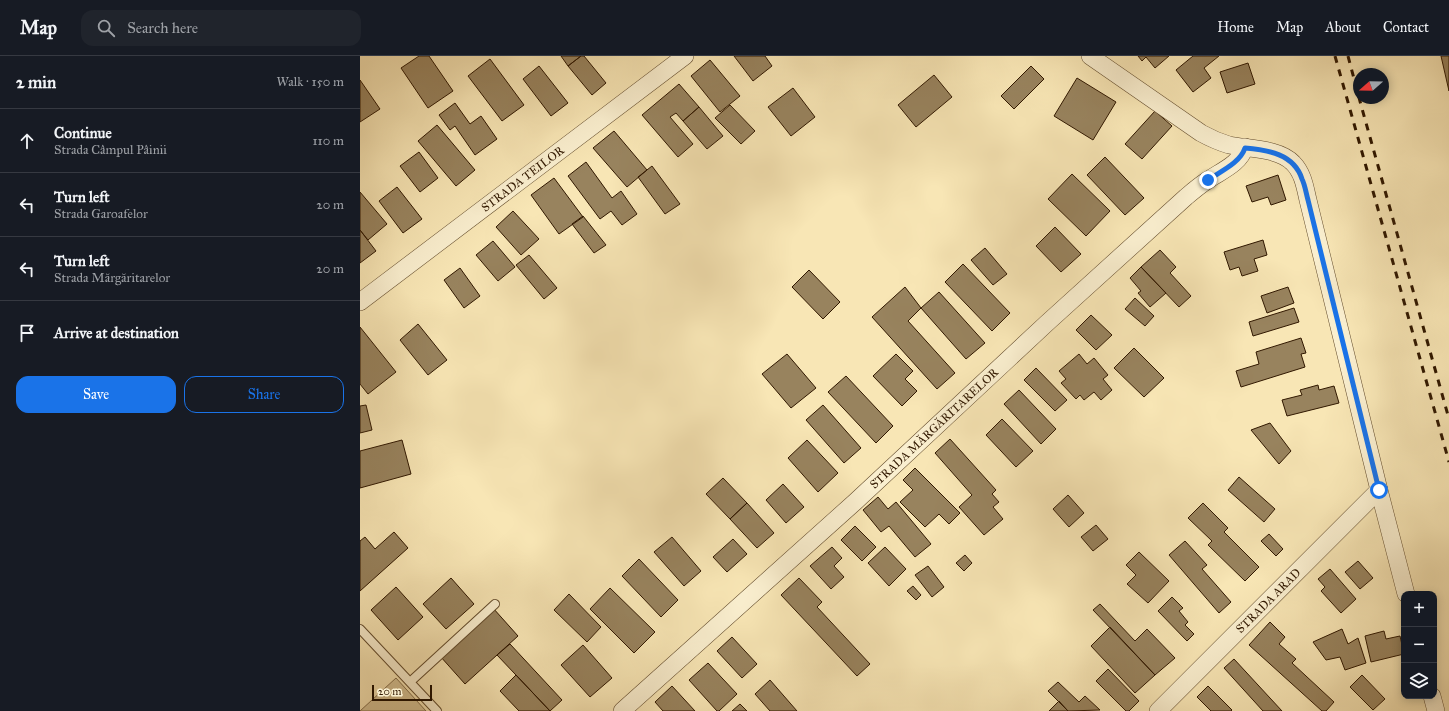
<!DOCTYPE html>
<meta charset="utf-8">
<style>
:root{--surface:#171b24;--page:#20242c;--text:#f1f3f6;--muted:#9ea1a6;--line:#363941;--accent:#1a73e8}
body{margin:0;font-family:"IM FELL Great Primer",serif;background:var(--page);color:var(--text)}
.controls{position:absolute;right:12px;bottom:12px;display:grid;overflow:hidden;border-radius:8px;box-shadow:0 2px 10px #0003}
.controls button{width:36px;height:36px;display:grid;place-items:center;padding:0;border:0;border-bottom:1px solid var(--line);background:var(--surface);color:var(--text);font:20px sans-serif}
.compass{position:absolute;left:993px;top:12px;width:36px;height:36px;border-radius:50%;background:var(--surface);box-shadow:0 2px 10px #0003;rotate:250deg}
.scale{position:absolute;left:12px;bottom:10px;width:60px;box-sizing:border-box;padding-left:4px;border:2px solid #311800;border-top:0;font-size:11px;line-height:14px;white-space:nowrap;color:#311800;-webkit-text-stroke:3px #faefcf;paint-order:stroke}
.stop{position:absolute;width:12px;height:12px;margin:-9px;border:3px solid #1a73e8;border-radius:50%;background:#fff}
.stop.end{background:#1a73e8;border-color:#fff;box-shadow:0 1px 4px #0008}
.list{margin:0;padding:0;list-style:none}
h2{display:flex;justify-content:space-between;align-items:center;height:52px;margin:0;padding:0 16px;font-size:17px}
h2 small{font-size:13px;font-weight:400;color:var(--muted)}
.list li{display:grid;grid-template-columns:26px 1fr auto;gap:12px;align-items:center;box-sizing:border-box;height:64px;padding:0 16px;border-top:1px solid var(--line)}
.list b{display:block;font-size:15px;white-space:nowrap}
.list p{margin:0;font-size:13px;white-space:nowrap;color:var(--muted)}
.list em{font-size:13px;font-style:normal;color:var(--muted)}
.actions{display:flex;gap:8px;padding:12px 16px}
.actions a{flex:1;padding:9px 0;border:1px solid var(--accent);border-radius:12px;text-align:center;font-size:14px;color:var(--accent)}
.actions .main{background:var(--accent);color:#fff}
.icon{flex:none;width:22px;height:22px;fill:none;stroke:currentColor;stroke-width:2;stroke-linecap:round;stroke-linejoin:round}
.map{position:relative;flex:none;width:1089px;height:655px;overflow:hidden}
header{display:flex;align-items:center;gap:24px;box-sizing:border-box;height:56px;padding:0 20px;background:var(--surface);border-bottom:1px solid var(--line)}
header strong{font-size:19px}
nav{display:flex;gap:22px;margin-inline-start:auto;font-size:14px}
.search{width:280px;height:36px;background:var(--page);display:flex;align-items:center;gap:10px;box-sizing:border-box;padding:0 14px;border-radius:12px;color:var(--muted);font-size:15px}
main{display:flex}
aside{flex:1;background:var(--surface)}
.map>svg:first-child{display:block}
.green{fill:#d6c396;stroke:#846e4b}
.building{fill:#98835e;stroke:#311800}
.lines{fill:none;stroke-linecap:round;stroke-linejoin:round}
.service-casing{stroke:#634c2d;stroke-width:10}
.minor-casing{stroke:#634c2d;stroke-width:18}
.service{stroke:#faefcf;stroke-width:8}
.minor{stroke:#faefcf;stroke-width:17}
.rail{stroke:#311800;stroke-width:3;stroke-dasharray:7 7;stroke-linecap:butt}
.route{stroke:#1a73e8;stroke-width:5}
.labels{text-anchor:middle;stroke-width:3.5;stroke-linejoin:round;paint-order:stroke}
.street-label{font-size:12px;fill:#311800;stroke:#faefcf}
</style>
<header>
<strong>Map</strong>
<div class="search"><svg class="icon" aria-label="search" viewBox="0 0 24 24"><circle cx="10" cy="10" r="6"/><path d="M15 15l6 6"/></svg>Search here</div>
<nav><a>Home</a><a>Map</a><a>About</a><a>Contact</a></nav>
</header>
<main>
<aside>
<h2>2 min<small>Walk · 150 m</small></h2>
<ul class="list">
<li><svg class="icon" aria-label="ahead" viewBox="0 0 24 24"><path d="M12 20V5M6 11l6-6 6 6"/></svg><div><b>Continue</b><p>Strada Câmpul Pâinii</p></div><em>110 m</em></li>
<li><svg class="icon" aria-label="left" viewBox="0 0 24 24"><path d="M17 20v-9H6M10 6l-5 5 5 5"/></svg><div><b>Turn left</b><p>Strada Garoafelor</p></div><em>20 m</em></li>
<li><svg class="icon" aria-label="left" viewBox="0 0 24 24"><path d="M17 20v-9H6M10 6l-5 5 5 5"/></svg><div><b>Turn left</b><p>Strada Mărgăritarelor</p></div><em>20 m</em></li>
<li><svg class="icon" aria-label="arrive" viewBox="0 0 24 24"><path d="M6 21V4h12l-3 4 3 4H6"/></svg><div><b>Arrive at destination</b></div></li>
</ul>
<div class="actions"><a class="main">Save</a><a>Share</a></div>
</aside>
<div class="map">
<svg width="1089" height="655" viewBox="0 0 1089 655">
<rect width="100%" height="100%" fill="#f8e6b5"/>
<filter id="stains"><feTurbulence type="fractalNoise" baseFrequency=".005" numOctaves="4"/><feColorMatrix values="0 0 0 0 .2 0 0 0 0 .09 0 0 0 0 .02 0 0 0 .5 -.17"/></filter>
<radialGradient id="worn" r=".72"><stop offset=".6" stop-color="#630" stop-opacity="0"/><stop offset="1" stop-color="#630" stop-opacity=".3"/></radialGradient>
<path class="green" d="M36,622l30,33h-66z"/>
<path class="building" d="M59,0h10l24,35 -25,17 -27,-40z
M201,0h20l-13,10z
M221,0h3l22,27 -14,12 -24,-29z
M374,0h31l7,10 -19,15z
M778,0h31l-14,12 -9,-11 -4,4z
M833,0h26l-15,12 7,10 -18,14 -17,-22z
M1081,0h8v35z
M130,3l34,46 -22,16 -34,-45z
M350,4l30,36 -20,16 -29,-36z
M888,7l7,21 -28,9 -7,-21z
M179,10l29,37 -17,13 -28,-37z
M671,10l13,13 -30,30 -13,-13z
M574,19l18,22 -36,30 -18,-22z
M717,22l39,24 -23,38 -39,-24z
M0,24l20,29 -20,13z
M319,28l20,23 -16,14 -7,-8 -6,4 23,27 -15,13 -36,-42z
M433,32l22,29 -24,19 -23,-29z
M95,47l15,21 11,-8 16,23 -22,16 -20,-29 -5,4 -11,-15z
M370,49l25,26 -14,13 -26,-26z
M339,51l24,29 -16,13 -24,-28z
M795,55l17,15 -30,33 -17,-15z
M77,69l38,45 -19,16 -38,-45z
M254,75l33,39 -20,17 -34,-39z
M59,96l19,26 -18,14 -20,-26z
M745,101l39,41 -19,17 -38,-40z
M226,106l26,36 9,-7 16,23 -15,11 -11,-14 -11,8 -32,-43z
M292,110l28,38 -15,10 -27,-37z
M712,118l38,37 -24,25 -38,-37z
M918,119l8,25 -15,5 -3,-8 -16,5 -6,-16z
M194,122l29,39 -24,17 -28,-39z
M37,131l25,32 -19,14 -24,-32z
M0,136l27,32 -19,16 -8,-10z
M153,155l26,28 -18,16 -25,-28z
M223,160l23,29 -12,8 -22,-29z
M695,171l26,27 -20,18 -25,-26z
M0,174l16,21 -16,12z
M903,184l4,15 -13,4 4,12 -16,5 -3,-9 -9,3 -6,-18z
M133,185l22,26 -17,14 -22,-26z
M625,192l22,26 -14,11 -22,-25z
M800,194l16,17 -6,6 21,23 -12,11 -38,-40z
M169,199l28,33 -13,11 -28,-34z
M603,208l47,49 -18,18 -47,-49z
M781,211l25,26 -16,14 -12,-14 3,-2 -11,-13z
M100,212l20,28 -16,12 -20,-28z
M449,214l31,32 -17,17 -31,-32z
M545,231l16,21 -13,13 47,52 -18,16 -65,-72z
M928,231l6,16 -27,10 -6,-17z
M579,236l46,51 -19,16 -45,-51z
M775,242l19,18 -9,10 -20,-17z
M934,252l5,14 -46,14 -4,-14z
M731,259l21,20 -16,15 -20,-20z
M58,268l29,36 -19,15 -28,-35z
M0,271l36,45 -28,22 -8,-10z
M941,282l5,15 -5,1 4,13 -64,20 -5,-16 23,-7 -3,-12z
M774,292l30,30 -20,19 -30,-29z
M427,298l29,34 -25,20 -29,-34z
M536,298l17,17 -8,8 12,12 -15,15 -29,-30z
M719,298l8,10 7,-6 14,17 -5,4 9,11 -11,10 -7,-8 -10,8 -4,-5 -4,4 -15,-16 5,-4 -7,-8z
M676,312l31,32 -12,11 -31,-31z
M486,320l47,50 -17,17 -48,-51z
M958,329l1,5 15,-4 5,17 -52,13 -5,-16 20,-5 -2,-5z
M659,334l37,39 -15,15 -37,-40z
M6,349l6,25 -12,3v-27z
M463,349l38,43 -17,15 -38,-43z
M642,363l31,32 -17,16 -30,-32z
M910,367l21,28 -12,13 -28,-34z
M590,383l46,51 -4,4 7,8 -6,5 10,12 -19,16 -25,-28 13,-12 -37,-42z
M42,384l9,34 -51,14v-37z
M447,384l31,33 -20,19 -30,-34z
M555,412l45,45 -11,11 -10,-10 -14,13 -25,-25 13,-12 -10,-10z
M879,421l36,32 -11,13 -36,-32z
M363,422l24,25 -17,16 -24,-25z
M423,428l21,23 -18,16 -20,-23z
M708,439l16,18 -15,14 -16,-18z
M518,441l10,12 8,-7 35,42 -16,13 -26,-31 -8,6 -18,-22z
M387,447l27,30 -17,15 -27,-29z
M843,447l25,25 -4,4 35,35 -14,14 -37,-36 4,-4 -24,-23z
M736,469l12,14 -15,12 -12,-14z
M495,470l21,21 -14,14 -21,-21z
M34,476l14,16 -48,43v-50l5,-4 10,12z
M909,478l14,15 -7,7 -15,-15z
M312,481l29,34 -17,15 -30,-34z
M373,483l14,15 -20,18 -14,-15z
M825,485l22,24 -5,4 29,33 -12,11 -50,-58z
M472,491l10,11 -8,8 10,11 -13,12 -21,-23z
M525,491l21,22 -17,17 -21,-23z
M779,496l30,29 -21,22 -21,-19 9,-9 -10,-10z
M605,499l7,8 -8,8 -8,-8z
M279,503l39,41 -17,17 -39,-41z
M998,505l15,17 -13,11 -15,-17z
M568,510l16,21 -12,10 -17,-22z
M970,513l26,30 -15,14 -20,-22 4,-4 -7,-8z
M91,522l23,26 -28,25 -23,-25z
M439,522l23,24 -5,5 53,57 -13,12 -76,-81z
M553,530l8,9 -5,5 -9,-9z
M36,531l27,30 -25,23 -27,-30z
M250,532l45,44 -21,21 -44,-44z
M209,538l32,33 -14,15 -33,-32z
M812,541l11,11 -4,3 9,11 -3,3 9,9 -7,7 -29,-30z
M740,548l35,37 12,-12 28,29 -20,17 -62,-65z
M133,552l25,28 -53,48 -25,-28z
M910,566l15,15 -6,7 17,15 -4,4 42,39 -8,9h-4l-73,-66z
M750,571l45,48 -20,18 -44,-47z
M982,573l6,15 10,-6 8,25 -21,7 -5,-13 -14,3 -13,-18z
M1024,575l2,8 14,-3 4,18 -33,8 -6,-26z
M372,581l25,27 -15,14 -25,-27z
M150,588l52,56 -12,11 -53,-56z
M223,589l29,33 -22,19 -29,-32z
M874,603l48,52h-19l-39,-43z
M348,607l29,31 -18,17h-2l-28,-31z
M748,613l31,32 -10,10h-3l-30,-30z
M156,619l34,36h-31l-19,-20z
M1002,619l23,24 -12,11 -23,-23z
M410,624l27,31h-27l-15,-17z
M698,626l21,20 6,-6 15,14 -32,1 -20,-20z
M312,630l23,25h-32l-8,-9z
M848,630l24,24 -1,1h-20l-14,-14z
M699,645l9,10h-19z
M380,648l7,7h-15z"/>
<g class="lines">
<defs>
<path id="service" d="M0,573l77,82
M50,626l85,-78"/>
<g id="minor">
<path d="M730,0l111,77c9,5 18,9 28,12 19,4 50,3 64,18 10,10 12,24 15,37l71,290 27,104"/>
<path id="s1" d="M0,246l325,-246"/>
<path d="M1072,640l4,15"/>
<path id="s2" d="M262,655l233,-209 192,-179 139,-126c7,-6 14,-12 22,-17 13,-9 32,-16 37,-33"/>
<path id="s3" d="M798,655l221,-221"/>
</g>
</defs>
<use href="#service" class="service-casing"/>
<use href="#minor" class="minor-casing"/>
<use href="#service" class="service"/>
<use href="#minor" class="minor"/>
<path class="rail" d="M975,0l114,406
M988,0l13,49 88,314"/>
</g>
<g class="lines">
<path class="route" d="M848,124c13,-9 32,-17 37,-32 23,2 49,6 57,31 3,6 4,14 6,21l71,290"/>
</g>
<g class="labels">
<g class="street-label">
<text dy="4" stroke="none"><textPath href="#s1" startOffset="204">STRADA TEILOR</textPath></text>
<text dy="4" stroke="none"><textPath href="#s2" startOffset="421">STRADA MĂRGĂRITARELOR</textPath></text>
<text dy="4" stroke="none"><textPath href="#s3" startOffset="156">STRADA ARAD</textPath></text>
</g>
</g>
<rect width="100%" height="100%" filter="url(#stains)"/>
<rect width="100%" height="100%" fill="url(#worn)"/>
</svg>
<div class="controls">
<button>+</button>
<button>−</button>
<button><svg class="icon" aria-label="layers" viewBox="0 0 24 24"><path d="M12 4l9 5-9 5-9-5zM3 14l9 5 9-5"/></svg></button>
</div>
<svg class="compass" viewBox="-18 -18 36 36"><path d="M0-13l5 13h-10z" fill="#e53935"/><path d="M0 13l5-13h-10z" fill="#9ea1a6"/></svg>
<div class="scale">20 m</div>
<div class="stop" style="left:1019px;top:434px"></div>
<div class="stop end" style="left:848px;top:124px"></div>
</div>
</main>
